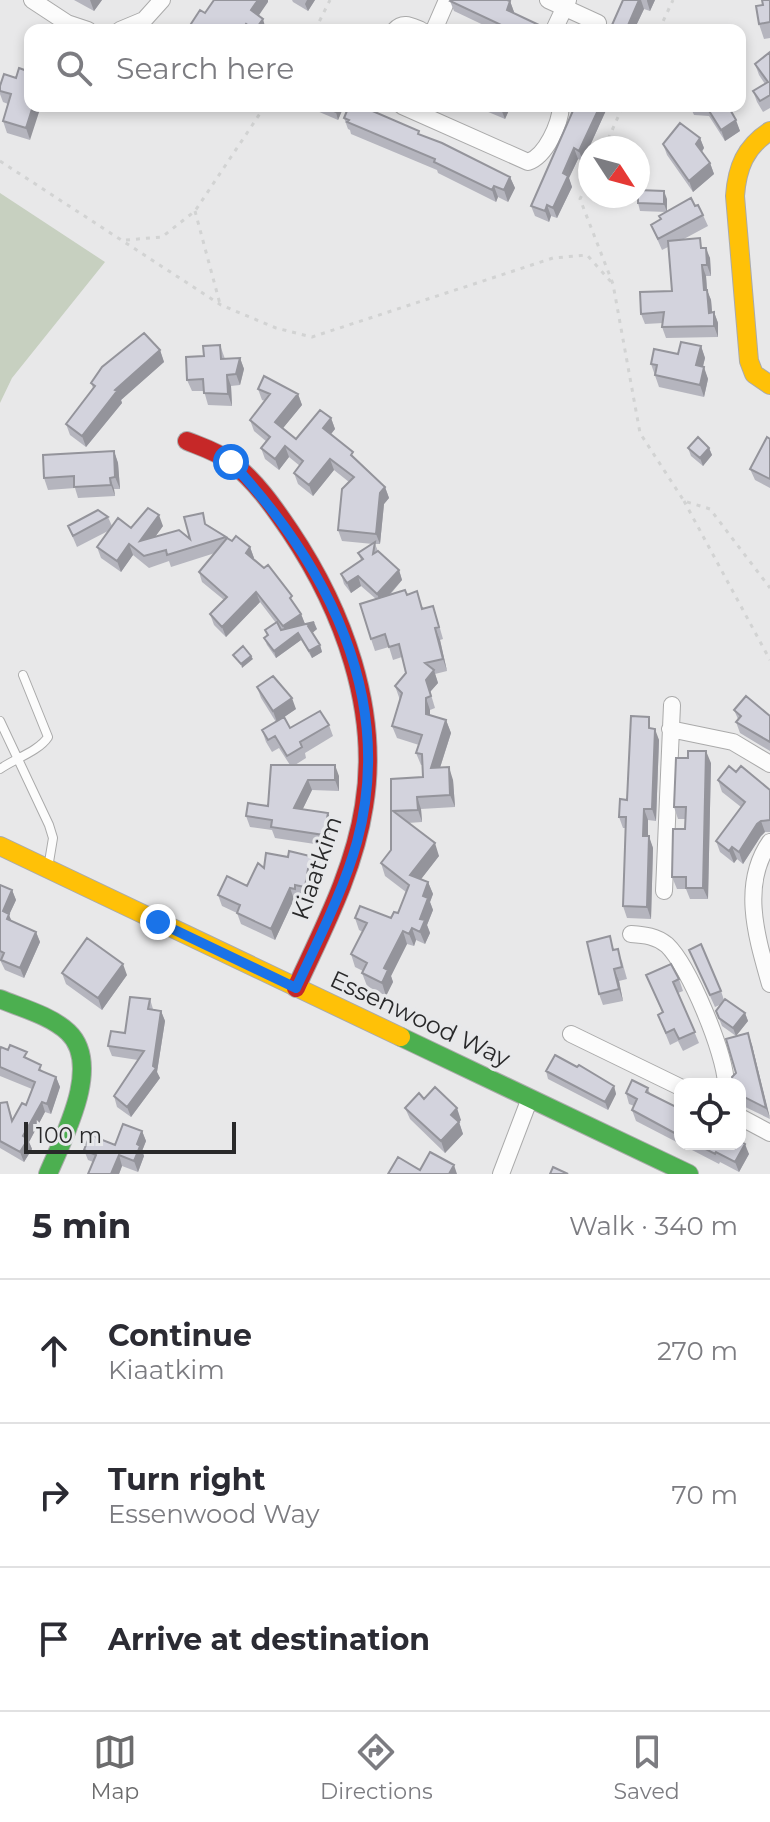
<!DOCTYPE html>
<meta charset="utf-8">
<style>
:root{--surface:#fff;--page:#f2f2f3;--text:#2b2b33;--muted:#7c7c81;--line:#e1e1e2;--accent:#6c6c6d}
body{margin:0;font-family:Montserrat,sans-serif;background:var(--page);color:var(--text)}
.controls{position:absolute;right:24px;bottom:24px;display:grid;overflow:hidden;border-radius:16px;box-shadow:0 4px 12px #0003}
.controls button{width:72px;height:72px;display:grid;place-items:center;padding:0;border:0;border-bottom:2px solid var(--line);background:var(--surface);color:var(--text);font:40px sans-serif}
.compass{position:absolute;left:578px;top:136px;width:72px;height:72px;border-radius:50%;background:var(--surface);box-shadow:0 4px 12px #0003;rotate:126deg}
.scale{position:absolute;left:24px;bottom:20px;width:212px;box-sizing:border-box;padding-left:8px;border:4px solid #29292a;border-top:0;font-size:22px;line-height:28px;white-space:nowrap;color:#29292a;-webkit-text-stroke:6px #e7e8ea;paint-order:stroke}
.stop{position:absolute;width:24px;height:24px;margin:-18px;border:6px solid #1a73e8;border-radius:50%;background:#fff}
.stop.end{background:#1a73e8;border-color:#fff;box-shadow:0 2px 8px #0008}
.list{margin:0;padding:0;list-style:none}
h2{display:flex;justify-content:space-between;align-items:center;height:104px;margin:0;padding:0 32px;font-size:34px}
h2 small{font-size:26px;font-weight:400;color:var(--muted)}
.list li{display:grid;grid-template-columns:52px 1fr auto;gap:24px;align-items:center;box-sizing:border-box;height:144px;padding:0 32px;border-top:2px solid var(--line)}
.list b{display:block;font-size:30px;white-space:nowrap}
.list p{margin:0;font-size:26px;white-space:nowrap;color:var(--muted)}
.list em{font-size:26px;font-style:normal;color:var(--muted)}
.icon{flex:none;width:44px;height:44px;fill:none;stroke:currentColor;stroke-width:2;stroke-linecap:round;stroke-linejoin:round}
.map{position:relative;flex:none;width:770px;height:1174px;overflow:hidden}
.search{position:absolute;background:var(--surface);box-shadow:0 4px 12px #0003;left:24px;right:24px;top:24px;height:88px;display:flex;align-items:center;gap:20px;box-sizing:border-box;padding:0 28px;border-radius:16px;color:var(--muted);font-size:30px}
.sheet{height:536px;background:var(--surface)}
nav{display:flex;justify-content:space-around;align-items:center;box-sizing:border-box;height:112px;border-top:2px solid var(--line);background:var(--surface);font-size:22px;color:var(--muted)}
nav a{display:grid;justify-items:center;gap:4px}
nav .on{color:var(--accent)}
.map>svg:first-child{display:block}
.green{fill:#c7d0c0}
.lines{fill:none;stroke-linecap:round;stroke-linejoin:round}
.lane-casing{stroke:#aaa;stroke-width:10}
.street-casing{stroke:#aaa;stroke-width:18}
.fast-casing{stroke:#aaa;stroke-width:20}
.slow-casing{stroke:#aaa;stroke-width:20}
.jam-casing{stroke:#aaa;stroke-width:20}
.path{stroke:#d2d3d3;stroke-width:3;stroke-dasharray:4 6;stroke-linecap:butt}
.lane{stroke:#fcfcfc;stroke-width:8}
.street{stroke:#fcfcfc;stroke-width:16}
.fast{stroke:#4caf50;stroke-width:18}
.slow{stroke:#ffc107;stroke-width:18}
.jam{stroke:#c62828;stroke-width:18}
.wall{fill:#b5b5be}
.shaded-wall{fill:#94949b}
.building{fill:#d3d3dd;stroke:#94949b;stroke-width:2}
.route{stroke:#1a73e8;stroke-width:10}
.labels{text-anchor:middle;stroke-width:7;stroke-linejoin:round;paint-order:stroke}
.street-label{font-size:24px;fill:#29292a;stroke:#e7e8ea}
</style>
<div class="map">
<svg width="770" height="1174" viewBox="0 0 770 1174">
<rect width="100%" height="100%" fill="#e8e8e9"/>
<path class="green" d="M0,193l105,69 -93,116 -12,25z"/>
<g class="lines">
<defs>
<path id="lane" d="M0,721l49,104 4,13 -5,30
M0,769c14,-10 39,-18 48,-32l-25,-62"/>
<path id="street" d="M32,0l35,23 21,7
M548,0l50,23
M120,30l24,-10 18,-20
M395,30c8,-9 16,-4 26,0
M434,30l13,-30
M554,30l14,-30
M402,106l126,56c18,-6 32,-38 33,-56
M670,729l63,13 37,22
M770,842c-30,43 -13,96 0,142
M664,891l8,-186
M631,934c14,1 25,2 36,11 22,21 58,108 59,139
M571,1034l109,53
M740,1117l30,16
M501,1174l29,-76"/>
<path id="fast" d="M0,999c22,9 51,17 68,33 35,33 -5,106 -20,142
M401,1037l288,137"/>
<path id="slow" d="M770,131c-25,16 -33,37 -35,65l14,165 5,13 16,11
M0,846l401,191"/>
<path id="jam" d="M187,441c15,6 31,11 44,21 24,18 42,44 59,69 53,79 90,179 74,275 -10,65 -41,123 -68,182"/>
</defs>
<use href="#lane" class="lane-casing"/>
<use href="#street" class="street-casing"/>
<use href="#fast" class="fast-casing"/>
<use href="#slow" class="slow-casing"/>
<use href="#jam" class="jam-casing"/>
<path class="path" d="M315,30l15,-30
M659,30l14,-30
M604,148l19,-42
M0,161l221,144 55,23 36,9 241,-79 34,-3 26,29
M590,178l-10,21 33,85 27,149 44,68 26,8 60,79
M195,211l25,93
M126,240l36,-3 33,-26 70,-105
M684,501l86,159"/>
<use href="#lane" class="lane"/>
<use href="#street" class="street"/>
<use href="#fast" class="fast"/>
<use href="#slow" class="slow"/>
<use href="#jam" class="jam"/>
</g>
<path class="wall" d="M74,0h28l-8,11z
M292,0h23l-7,11 -15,-9z
M623,0h32l-5,11 -6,-2 -10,21h-20l-2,-5z
M770,0v38l-6,1 -5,-15 4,-19z
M450,1h60l4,11 -1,1 26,12 1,5h-46l-40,-19z
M770,52v56l-7,4 -6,-10 -4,-11 12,-7 -6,-9 -4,-11z
M16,78l14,62 -23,-7 -4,-12 5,-17 -5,-2 -3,-8v-8z
M315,106h29l-6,14 -21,-9z
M474,106h46l-3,5 -7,-3 -5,11z
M575,106h33l-25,55 -5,-2 -9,19 3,9 -15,31 -6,-2 -2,6 -14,-6 -4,-10z
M690,106h41v5l9,20 -15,10 -16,-25 -15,-1z
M344,118l76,17 90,42 5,11 -7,14 -10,-5 -2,5 -58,-29 -1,-3 -86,-36 -1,-4 -2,-1z
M700,138l4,10 -2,4 8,11 4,11 -21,18 -26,-37 -4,-11z
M667,199v13l28,-6 8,9 5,11 -26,14 21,8 7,10 1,18h-5l1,14 4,10 1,12h2l4,11v14l-52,1 -4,-11 1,-4 -18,1 -4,-10 31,-23 -4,-44 -6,3 -11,-25 10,-5 -2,-4 7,-4 -26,-1 -2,-8z
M220,345l5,14 15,-1 4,11 -4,16 -9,1 1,20 -24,-1 -4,-14h-12l-5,-11 17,-24z
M701,346l4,12 -2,9 5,12 -4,18 -45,-10 -8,-23z
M160,350l4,12 -43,38 1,3 -36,44 -16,-12 -4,-11 27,-36 -2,-5z
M258,389l40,5 4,11 -19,23 13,11 35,-21 4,11 -4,5 54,53 4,11 -5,6 -4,40h-5l3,7 21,19 3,10 -13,16 18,-1 30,23 6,21 -3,1 7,31 -12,3 3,9 -8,9 5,16 -5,2v5l16,5 5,13 -11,35 13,12 2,27 -34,2 1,13 -14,1 31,33 -18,23 7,3 5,12 -3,8 3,8 -6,15 3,8 -5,11 -9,-4 -2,6 -7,-2 -16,32 2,6 -7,14 -19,-10 -5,-13 1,-2 -8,-4 -4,-13 12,-22 -4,-2 -4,-12h36l7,-5 8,-21 -21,-16 -4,-13 10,-13v-71l32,-2v-12h-2l-5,-12 3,-8 -22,-7 -5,-12 8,-26 -5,-14 11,-13 -4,-16 -9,3 -4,-13 -14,4 -4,-12 5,-40 -15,-13 -10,7 -7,-9 -3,-10 20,-14 -3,-7 15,-9 -31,-3 -4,-11 11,-48 -15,-12 -21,26 -15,-12 -4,-11 6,-7 -11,-9 -10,13 -14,-11 -4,-11 6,-6 -13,-11 -4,-11 15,-19 -3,-1z
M770,439v49l-15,-8 -5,-11z
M688,448h21l3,7 -9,11 -12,-10z
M114,451l4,12 2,26h-6l1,7 -37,2 -3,-10 -27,2 -4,-12z
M108,517l4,9 19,2 32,-2 -8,11 35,2 18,-14 24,16 18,6 4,11 -1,1 43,48 5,7 4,10 12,5 -5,4 8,12 2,7 -10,6 -11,-18 -25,18 -9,-13 -3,-7 3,-2 -2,-6 11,-7 -16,-21 -34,35 -12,-12 -4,-11 14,-14 -22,-18 -3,-10 16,-19 -44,14 -2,-6 -20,7 -16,-13 -12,17 -20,-14 -4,-11 11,-16 -31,16 -9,-21z
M257,687l39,22 -12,8 6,11 39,-3 4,11 -28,17 1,5 -11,7 44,11v15l-27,-1 -10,20 30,14 -4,22 -53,-8 -3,-8 -22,-3 -4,-11 22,-10 22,-41 -11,-17 -7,4 -6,-10 -4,-12 14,-8 -15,-24z
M734,710l36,6v35l-30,-18 -4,-11 2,-3z
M653,729l6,11 -3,81 -8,-1v16l5,12 -2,71 -24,-1 -4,-12 3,-78h-3l-4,-11 8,-17z
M711,763l-3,136h-18l-4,-10h-9l-5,-12 13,-48 1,-10h-8l-4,-12z
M736,772l34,18v42h-5l-4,4 -18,28 -6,-5 -3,4 -14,-11 -4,-11 25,-34 -19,-15 -4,-12z
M264,868l58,1 -2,11 -8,-1 -3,19 -10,-2v4l-5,-1 -19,41 -34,-16 -4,-11 -15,-7 -4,-11 29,-9z
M0,885l12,5 4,10 -7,15 2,6 25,11 4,10 -16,36 -19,-8 -5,-10z
M615,950l7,11 5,18 -8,2 4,20 -20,4 -4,-11z
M689,950l32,41 3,9 21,13 3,8 -12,15 16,9 18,74 -29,-14 -1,-21 -4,-11v-37l-14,-10 -6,-15 6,-7 -7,3z
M62,973l65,2 -25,35 -36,-26z
M646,975l33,4 4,12 -5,2 21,50 -16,8 -5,-10 -8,4 -12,-30 4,-3z
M150,999l3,10 8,2 4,10 -8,51 3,6 -29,39 -14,-10 -3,-11 24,-36 -26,-4 -4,-10 17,-13z
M0,1050l29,9 15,13 12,5 4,10 -9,27 -6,-2 -16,30 3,7 -8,13 -24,-14v-45l7,-1 6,18 13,-15 6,-16 -32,-13z
M546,1071l68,15 2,8 -8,16 -60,-31z
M648,1088l2,6 28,14 2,-4v40h60l9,10 -10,18 -19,-10 -1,2 -83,-43 -4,-11 2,-4 -5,-2 -3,-11z
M424,1099l37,21 -2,2 4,12 -18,19 -35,-34 -5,-11z
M142,1131l4,10 -4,10 2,5 -6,16 -16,-6 -3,8h-31l5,-12 -5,-2 -4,-10 31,-5z"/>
<path class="shaded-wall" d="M90,0h12l-8,11z
M258,0h10v2l-13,19 -4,-11z
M307,0h8l-7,11 -3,-7z
M639,0h2l3,9 -10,21h-8z
M647,0h8l-5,11 -3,-10z
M510,1l4,11 -4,8 -3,-10z
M263,19l3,11h-11z
M33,106h8l-11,34 -4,-12z
M338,106h6l-6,14 -2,-8z
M502,106h7l1,2 -5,11 -4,-10z
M600,106h8l-25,55 -4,-10z
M736,120l4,11 -15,10 -4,-11z
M700,138l4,10 -4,6 -4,-10z
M574,148l4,11 -9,19 3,9 -15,31 -4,-10 10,-35z
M710,163l4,11 -21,18 -4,-11z
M510,177l5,11 -7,14 -4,-12z
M494,186l4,11 -2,5 -4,-12z
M664,191l3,8v13l-3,-8z
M547,205l4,11 -2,6 -4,-11z
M706,248l4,10 1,18 -4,-11z
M702,265l4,11 1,14 4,10 2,23 -4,-10 -5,-23z
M714,312l4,11v14l-4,-11z
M701,346l4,12 -5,19 -4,-12z
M160,350l4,12 -43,38 1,3 -36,44 -4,-11 33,-46z
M240,358l4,11 -4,16 -4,-11z
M704,367l4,12 -4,18 -4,-12z
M227,375l4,11 1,20 -4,-12z
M298,394l4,11 -23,28 -4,-11z
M331,418l4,11 -8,10 -4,-11z
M285,446l4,11 -10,13 -4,-11z
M709,448l3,7 -9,11 -3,-8z
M114,451l4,12 2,26 -5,-12z
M330,459l4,11 -21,26 -4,-11z
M110,478l4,11 1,7 -4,-11z
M385,487l4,11 -5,6 -4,40 -4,-10 4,-41z
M159,515l4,11 -19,26 -4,-11z
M129,544l4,11 -12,17 -4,-11z
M250,547l4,11 -4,5 -4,-10z
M399,570l3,10 -21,24 -4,-10z
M358,576l3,10 -10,7 -4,-10z
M256,592l4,10 -34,35 -4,-10z
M301,614l4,10 -18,12 -4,-10z
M314,622l3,7 -6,5 -3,-8z
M435,628l5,12 7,31 -4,-12z
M298,633l3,7 -25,18 -2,-7z
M320,645l2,7 -10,6 -3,-7z
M251,656l2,3 -11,9 -1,-4z
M434,670l4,13 -8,9 5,16 -9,-28z
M292,698l4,11 -19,13 -4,-11z
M426,698l4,12v16l-4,-12z
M446,720l5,13 -15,47 -5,-12z
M655,729l4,11 -3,81 -4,-12z
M706,751l5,12 -3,136 -5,-11z
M335,765l4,11v15l-4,-11z
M449,767l4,13 2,27 -5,-12z
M308,780l4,10 -14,29 -4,-11z
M417,797l4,12 1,13 -4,-12z
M644,809l4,11v27l-5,-11z
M328,813l4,11 -4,22 -4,-11z
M761,821l4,11 -4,4 -18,28 -4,-12 18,-28z
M649,836l4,12 -2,71 -4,-12z
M435,843l4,13 -24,31 -5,-12z
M732,847l5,12 -3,4 -5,-12z
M318,858l4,11 -2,11 -4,-11z
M308,869l4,10 -3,19 -4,-11z
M428,882l5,12 -3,8 3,8 -6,15 3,8 -5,11 -5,-12v-13l3,-23z
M290,888l4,11 -19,41 -4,-11z
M12,890l4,10 -7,15 4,9 -2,5 -8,-18z
M412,928l4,12 -2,6 -5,-12z
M403,931l4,13 -16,32 2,6 -7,14 -4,-13 2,-15z
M36,932l4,10 -16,36 -4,-10z
M123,964l4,11 -25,35 -4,-12z
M614,969l5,12 4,20 -4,-12z
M161,1011l4,10 -8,51 3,6 -29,39 -4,-10 26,-41z
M745,1013l3,8 -12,15 -3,-8z
M748,1033l4,12 18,73 -4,-10z
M56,1077l4,10 -9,27 -4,-10z
M614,1086l2,8 -8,16 -3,-8z
M42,1102l3,10 -16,30 3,7 -8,13 -4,-10 3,-16z
M457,1108l4,12 -6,6 -4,-11z
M459,1122l4,12 -18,19 -4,-12z
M142,1131l4,10 -4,10 2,5 -6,16 -4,-11 3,-17z
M745,1144l4,10 -10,18 -4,-10z
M119,1155l3,11 -3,8h-8z
M454,1165l3,9h-8z"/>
<path class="building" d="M214,0h44l-7,10 12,9 -8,11 -9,-6 -4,6h-55l13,-20 5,3z
M451,0h56l3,1 -3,9 32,15 -3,5h-24l-62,-29z
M623,0h16l-13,30h-7l-7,-5z
M762,0h8v22l-11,2 -3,-18 7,-1z
M770,52v43l-10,6 -7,-10 15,-9 -13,-18z
M19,68l11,4v34h3l-7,22 -23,-7 8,-27 -11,-3v-5l4,-12 12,4z
M321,106h17l-2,6z
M349,106l9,2 1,-2h2l58,25 -1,3 24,9 68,34 -6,13 -10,-4 -2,4 -58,-28 1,-3 -88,-37 2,-2 -5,-2z
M575,106h25l-21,45 -5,-3 -11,25 5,3 -15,32 -6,-3 -2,6 -14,-5z
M706,106h22l8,14 -15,10z
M680,123l20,15 -4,6 14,19 -21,18 -26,-37z
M638,190l26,1v13l-26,-1z
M691,198l4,8 3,-1 5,10 -45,24 -7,-14 10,-6 -2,-3z
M700,238l1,10h5l1,17h-5l2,25h3l2,23 5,-1v14l-52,1 2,-15 -23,2 -1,-22 32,-1 -4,-50z
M144,333l16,17 -45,40 2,1 -35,45 -16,-12 29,-38 -4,-3 11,-16z
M681,342l20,4 -5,19 8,2 -4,18 -45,-10 2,-10 -6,-1 3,-15 24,5z
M220,345l1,14 19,-1 -4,16 -9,1 1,19 -24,-1 -1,-14 -16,1 -1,-23 18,-1 -1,-10z
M264,376l34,18 -23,28 21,17 24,-29 11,8 -8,10 30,24 -2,3 34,32 -5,6 -4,41 -38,-4 4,-41 12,-12 -24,-18 -21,26 -15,-12 9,-12 -18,-15 -10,13 -14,-11 9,-11 -20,-17 20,-26 -12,-5z
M698,437l11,11 -9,10 -12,-10z
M767,437l3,2v40l-20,-10z
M114,451l1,26 -5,1 1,7 -37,2v-11l-30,2 -1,-23z
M148,508l11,7 -19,26 39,-11 11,9 -6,-22 19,-4 2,11 21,13 -59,18 -1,-5 -22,6 -15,-12 -12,17 -20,-14 21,-29 13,10z
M98,510l10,7 -35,19 -5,-10z
M236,536l14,11 -4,6 18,15 4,-3 24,31 -2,2 11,16 -18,12 -27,-34 -34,35 -12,-13 17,-17 -28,-25 28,-34 5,3z
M375,542l-2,12 5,-3 21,19 -22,24 -19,-18 -11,7 -6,-9 22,-15 -5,-6z
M405,590l2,5 10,-4 5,18 11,-3 6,21 -4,1 8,31 -18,4 9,7 -8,10 5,16 -5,2v16l20,6 -15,48 18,-1 1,28 -33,2 1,13 -25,1 42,32 -25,32 18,7 -5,14 5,2 -8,21 5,1 -5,12 -8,-4 -3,6 -6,-3 -19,37 4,2 -6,13 -20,-10 5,-10 -16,-9 16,-31 -12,-5 5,-12 31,12 3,-6 4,1 11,-28 -28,-22 10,-13v-71l32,-2 -1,-23 -6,-1 6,-18 -30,-9 10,-33 -7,-7 11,-13 -7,-29 -10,3 -4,-13 -14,5 -11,-35z
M277,622l4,8 33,-8 -6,4 12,19 -11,6 -11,-18 -24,18 -10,-13 4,-3 -3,-5z
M243,646l8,10 -10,8 -8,-9z
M273,676l19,22 -19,13 -16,-24z
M746,696l24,20v26l-34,-20 5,-6 -7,-6z
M320,711l9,14 -29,17 2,5 -15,9 -12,-20 -7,4 -6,-10 22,-13 6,11z
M631,716l18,1v11l6,1 -3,80h-8l-1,27h6l-2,71 -24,-1 3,-89h-7l1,-18 7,1z
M688,751h18l-3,137h-17v-11h-14l1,-48h12l1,-22h-12l2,-49h12z
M271,765h64v15h-27l-14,28 34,5 -4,22 -53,-8 1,-7 -26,-4 2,-13 20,3z
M729,766l7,6 5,-6 29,24v30l-9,1 -4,3 -18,28 -7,-5 -3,4 -13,-10 29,-39 -27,-22z
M289,851l29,7 -2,11h-8l-3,18 -10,-2v4l-5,-1 -19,41 -34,-16 3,-8 -22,-10 9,-19 20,10 11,-23 6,5 2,-15 22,4z
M0,885l12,5 -9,21 6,3 -2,5 29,13 -16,36 -19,-8 3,-7 -4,-2z
M610,936l3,14 5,-1 4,18 -8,2 5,20 -20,5 -12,-52z
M87,938l36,26 -25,34 -36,-25z
M701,944l20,47 -11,4 -21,-45z
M671,964l8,15 -6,3 22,50 -16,7 -5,-10 -8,4 -8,-18 5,-3 -17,-37z
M130,997l20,2 -2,10 13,2 -8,55 3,2 -29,39 -13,-11 30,-45 -36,-5 3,-15 14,2z
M725,999l20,14 -12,15 -14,-10 -3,-7z
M748,1033l18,75 -26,-13v-11h-6l-2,-7 4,-4 -10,-34z
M10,1045l17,7 -3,5 17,8 -2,5 17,7 -9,27 -5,-2 -19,34 5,3 -8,13 -20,-11v-38l7,-1 5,19 10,-18 4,2 9,-23 -35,-15v-17l1,-3 7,3z
M555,1055l22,12 2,-2 35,21 -9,16 -59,-31z
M632,1080l16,8 -2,4 32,16 2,-4v32l-48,-26 5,-11 -11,-6z
M435,1087l22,21 -6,7 8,7 -18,19 -36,-33 14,-15 5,6z
M123,1124l19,7 -5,13 3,2 -6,15 -15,-6 -8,19h-23l8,-19 -12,-5 6,-15 25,10z
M740,1141l5,3 -10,18 -19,-10 -1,2 -19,-10h44z
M430,1152l24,13 -5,9h-61l10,-17 22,13z
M553,1167l15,7h-18z"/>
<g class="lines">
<path class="route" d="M158,922l138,66c22,-48 47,-96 61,-146 39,-145 -30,-277 -126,-380"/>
</g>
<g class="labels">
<g class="street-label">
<text transform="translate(317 868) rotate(-71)" y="8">Kiaatkim</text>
<text transform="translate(420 1019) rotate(25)" y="8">Essenwood Way</text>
</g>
</g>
</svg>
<div class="controls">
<button><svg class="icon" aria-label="locate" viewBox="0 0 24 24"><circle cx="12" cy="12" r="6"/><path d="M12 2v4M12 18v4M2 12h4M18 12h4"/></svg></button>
</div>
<svg class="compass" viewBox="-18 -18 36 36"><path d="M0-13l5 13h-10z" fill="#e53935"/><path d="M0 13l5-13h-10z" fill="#7c7c81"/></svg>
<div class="scale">100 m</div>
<div class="stop" style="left:231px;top:462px"></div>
<div class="stop end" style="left:158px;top:922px"></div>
<div class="search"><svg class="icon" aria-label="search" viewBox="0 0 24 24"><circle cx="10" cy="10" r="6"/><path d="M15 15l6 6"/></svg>Search here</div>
</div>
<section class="sheet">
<h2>5 min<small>Walk · 340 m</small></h2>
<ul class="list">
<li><svg class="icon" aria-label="ahead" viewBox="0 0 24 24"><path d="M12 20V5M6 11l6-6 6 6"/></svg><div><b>Continue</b><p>Kiaatkim</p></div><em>270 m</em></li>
<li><svg class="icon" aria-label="right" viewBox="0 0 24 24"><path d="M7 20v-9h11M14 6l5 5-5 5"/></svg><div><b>Turn right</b><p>Essenwood Way</p></div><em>70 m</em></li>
<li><svg class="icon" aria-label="arrive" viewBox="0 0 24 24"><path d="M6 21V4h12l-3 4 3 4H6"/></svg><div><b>Arrive at destination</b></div></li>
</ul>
</section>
<nav>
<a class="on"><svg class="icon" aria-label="map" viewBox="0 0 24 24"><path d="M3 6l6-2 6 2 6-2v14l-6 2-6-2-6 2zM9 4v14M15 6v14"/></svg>Map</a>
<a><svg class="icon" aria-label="directions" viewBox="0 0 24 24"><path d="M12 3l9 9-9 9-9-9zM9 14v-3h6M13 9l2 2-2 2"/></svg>Directions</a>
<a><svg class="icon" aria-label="saved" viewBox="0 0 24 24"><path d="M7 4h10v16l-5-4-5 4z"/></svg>Saved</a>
</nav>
